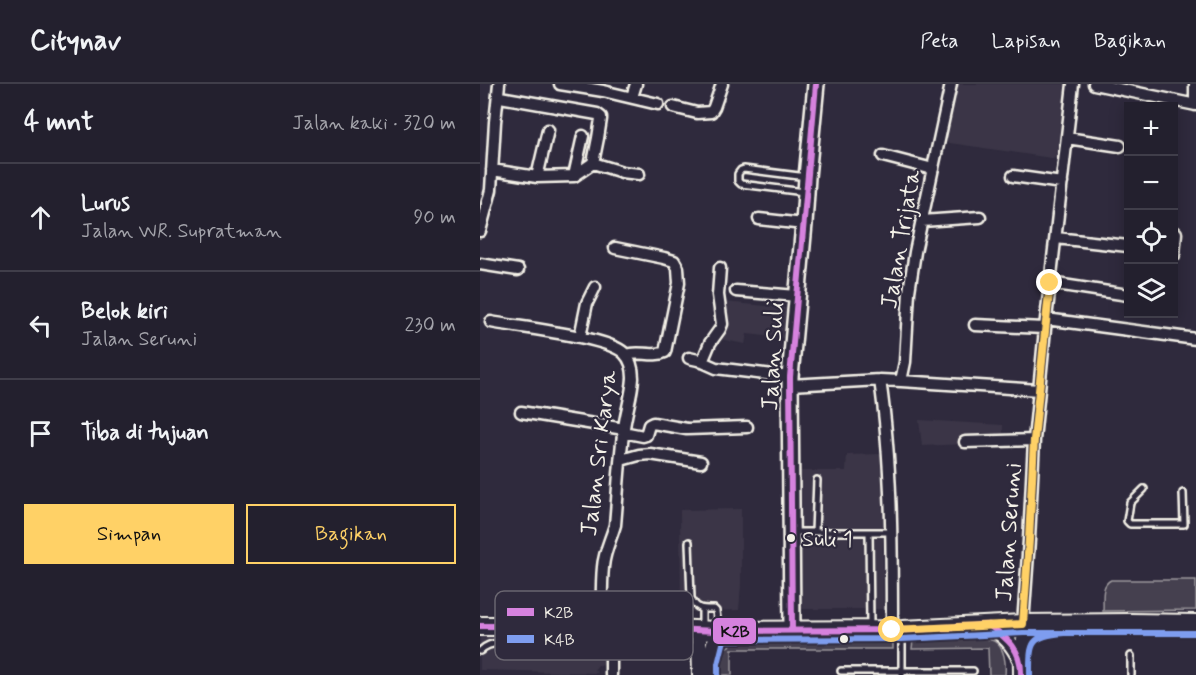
<!DOCTYPE html>
<html lang="id">
<meta charset="utf-8">
<style>
:root{--surface:#23202e;--page:#2f2d3a;--text:#f1f3f6;--muted:#a3a3aa;--line:#403e4a;--accent:#ffd166}
body{margin:0;font-family:Mynerve,sans-serif;background:var(--page);color:var(--text)}
.controls{position:absolute;right:18px;top:18px;display:grid;overflow:hidden;border-radius:0px;box-shadow:0 3px 15px #0003}
.controls button{width:54px;height:54px;display:grid;place-items:center;padding:0;border:0;border-bottom:2px solid var(--line);background:var(--surface);color:var(--text);font:30px sans-serif}
.stop{position:absolute;width:18px;height:18px;margin:-14px;border:4px solid #ffd166;border-radius:50%;background:#fff}
.stop.end{background:#ffd166;border-color:#fff;box-shadow:0 2px 6px #0008}
.list{margin:0;padding:0;list-style:none}
h2{display:flex;justify-content:space-between;align-items:center;height:78px;margin:0;padding:0 24px;font-size:26px}
h2 small{font-size:20px;font-weight:400;color:var(--muted)}
.list li{display:grid;grid-template-columns:39px 1fr auto;gap:18px;align-items:center;box-sizing:border-box;height:108px;padding:0 24px;border-top:2px solid var(--line)}
.list b{display:block;font-size:22px;white-space:nowrap}
.list p{margin:0;font-size:20px;white-space:nowrap;color:var(--muted)}
.list em{font-size:20px;font-style:normal;color:var(--muted)}
.actions{display:flex;gap:12px;padding:18px 24px}
.actions a{flex:1;padding:14px 0;border:2px solid var(--accent);border-radius:0px;text-align:center;font-size:21px;color:var(--accent)}
.actions .main{background:var(--accent);color:#111}
.icon{flex:none;width:33px;height:33px;fill:none;stroke:currentColor;stroke-width:2;stroke-linecap:round;stroke-linejoin:round}
.map{position:relative;flex:none;width:716px;height:591px;overflow:hidden}
header{display:flex;align-items:center;gap:36px;box-sizing:border-box;height:84px;padding:0 30px;background:var(--surface);border-bottom:2px solid var(--line)}
header strong{font-size:28px}
nav{display:flex;gap:33px;margin-inline-start:auto;font-size:21px}
main{display:flex}
aside{flex:1;background:var(--surface)}
.map>svg:first-child{display:block}
.built{fill:#3b3647}
.green{fill:#454050;stroke:#9c989c;stroke-width:1.5}
.lines{fill:none;stroke-linecap:round;stroke-linejoin:round}
.service-casing{stroke:#f4f1e8;stroke-width:10}
.minor-casing{stroke:#f4f1e8;stroke-width:15}
.tertiary-casing{stroke:#f4f1e8;stroke-width:18}
.secondary-casing{stroke:#f4f1e8;stroke-width:20}
.primary-casing{stroke:#f4f1e8;stroke-width:22}
.service{stroke:#2f2a3d;stroke-width:5}
.minor{stroke:#2f2a3d;stroke-width:10}
.tertiary{stroke:#2f2a3d;stroke-width:14}
.secondary{stroke:#2f2a3d;stroke-width:15}
.primary{stroke:#2f2a3d;stroke-width:18}
.bus-1-casing{stroke:#2f2a3d;stroke-width:10}
.bus-2-casing{stroke:#2f2a3d;stroke-width:10}
.bus-1{stroke:#d682de;stroke-width:6}
.bus-2{stroke:#7e9def;stroke-width:6}
.route{stroke:#ffd166;stroke-width:8}
.bus-dot{fill:#f4f1e8;stroke:#2f2a3d;stroke-width:2}
.labels{text-anchor:middle;stroke-width:4.5;stroke-linejoin:round;paint-order:stroke}
.bus-label{font-size:22px;fill:#f4f1e8;stroke:#2f2a3d;text-anchor:start}
.street-label{font-size:24px;fill:#f4f1e8;stroke:#2f2a3d}
.key{fill:#2f2a3d;stroke:#6a6670;stroke-width:1.5}
.key-label{font-size:16px;fill:#f4f1e8}
.line-badge{stroke:#2f2a3d;stroke-width:2}
.pale-badge-label{font-size:16px;text-anchor:middle;font-weight:bold;fill:#111}
</style>
<header>
<strong>Citynav</strong>
<nav><a>Peta</a><a>Lapisan</a><a>Bagikan</a></nav>
</header>
<main>
<aside>
<h2>4 mnt<small>Jalan kaki · 320 m</small></h2>
<ul class="list">
<li><svg class="icon" aria-label="ahead" viewBox="0 0 24 24"><path d="M12 20V5M6 11l6-6 6 6"/></svg><div><b>Lurus</b><p>Jalan WR. Supratman</p></div><em>90 m</em></li>
<li><svg class="icon" aria-label="left" viewBox="0 0 24 24"><path d="M17 20v-9H6M10 6l-5 5 5 5"/></svg><div><b>Belok kiri</b><p>Jalan Seruni</p></div><em>230 m</em></li>
<li><svg class="icon" aria-label="arrive" viewBox="0 0 24 24"><path d="M6 21V4h12l-3 4 3 4H6"/></svg><div><b>Tiba di tujuan</b></div></li>
</ul>
<div class="actions"><a class="main">Simpan</a><a>Bagikan</a></div>
</aside>
<div class="map">
<svg width="716" height="591" viewBox="0 0 716 591">
<rect width="100%" height="100%" fill="#2f2a3d"/>
<filter id="ink" filterUnits="userSpaceOnUse"><feTurbulence type="fractalNoise" baseFrequency=".0167" numOctaves="2"/><feDisplacementMap in="SourceGraphic" scale="12" xChannelSelector="R" yChannelSelector="G"/><feConvolveMatrix kernelMatrix="1 2 1 2 8 2 1 2 1" color-interpolation-filters="sRGB"/></filter>
<g filter="url(#ink)">
<path class="built" d="M474,0h114l-10,75 -115,-17z
M244,218l62,6 -2,30 -37,-4 -2,10 -30,-6z
M439,336l84,5v10h23l-1,6 -103,5z
M403,370v155h-83l1,-138h45l1,-16z
M261,425v75l-2,26 -58,2 -1,-102z
M126,546l1,36 -9,-1 -4,5 4,3 -118,-3v-39z"/>
<path class="green" d="M631,496h85v30l-93,1c1,-10 -3,-26 8,-31z
M439,554c13,0 66,-2 75,3 11,6 12,23 11,34h-16l-1,-27 -76,1 1,-9z
M399,555h5l9,4v6h-161v26h-10c0,-16 -4,-26 13,-32z"/>
<g class="lines">
<defs>
<path id="service" d="M324,108l-63,-8 -3,-3v-7l3,-4 3,-1 63,8
M664,405l-14,14 -3,18 3,3h54l-1,-31
M314,448h98
M335,448l2,-52
M389,448l1,94
M209,458l2,56c6,12 11,11 23,11l2,2 2,16
M65,540c0,-7 0,-14 8,-17l37,1
M222,545v-20
M422,550v41
M0,567c6,-6 11,-7 19,-8l83,3
M361,587h132
M651,591v-19"/>
<path id="minor" d="M80,0l43,7 55,13
M614,0l102,21
M715,0v21
M152,13l4,-13
M193,23l24,6 14,-1 3,-5 8,-23
M587,54l53,8
M403,72l50,13
M113,79l29,9 17,2
M12,86l45,7 37,-1 19,-13 5,-25 3,-19v-2l-4,-3 -97,-17 -2,1
M94,92l9,-40
M533,92l49,7
M57,93l11,-47
M279,135l45,5
M442,137l58,-4
M0,147l11,-41 4,-68 4,-38
M576,154l72,8
M135,164l49,10 10,3 4,7 1,15 -14,69c-12,6 -26,-2 -39,3
M694,171l2,-22
M0,180l38,6
M570,199l78,12
M256,207l61,5
M566,235l150,20
M11,238c25,5 118,15 133,31 7,7 9,16 9,25 -1,17 -7,34 -9,50 -5,32 -6,65 -9,97 -4,14 -11,27 -12,42 -2,20 -1,40 -1,59
M495,241l70,3
M100,253l7,-34 8,-16
M209,274l9,2 18,8 74,9
M222,278l8,-19 10,-14 2,-5 -4,-29 2,-27
M400,296c12,83 12,166 12,250
M421,297l4,-19 4,-70 6,-40 36,-168
M310,301l90,-5 21,1 138,9
M41,328l103,17
M143,348l20,4 3,-1 3,-10 4,-2 34,6 60,-2
M485,358l69,-2
M141,376l18,-5 11,-1 51,8
M543,540l6,-84 5,-100 5,-50 7,-71 27,-235
M131,591v-48"/>
<path id="tertiary" d="M509,541c16,11 23,18 32,36
M220,591l-1,-35 2,-10
M229,591v-12l8,-32
M541,591c0,-25 -4,-40 23,-48"/>
<path id="secondary" d="M312,546l-2,-253 14,-153 3,-47 9,-93"/>
<path id="primary" d="M0,542h122l115,5 185,-1 121,-6 107,-1 66,1"/>
</defs>
<use href="#service" class="service-casing"/>
<use href="#minor" class="minor-casing"/>
<use href="#tertiary" class="tertiary-casing"/>
<use href="#secondary" class="secondary-casing"/>
<use href="#primary" class="primary-casing"/>
<use href="#service" class="service"/>
<use href="#minor" class="minor"/>
<use href="#tertiary" class="tertiary"/>
<use href="#secondary" class="secondary"/>
<use href="#primary" class="primary"/>
<defs>
<path id="bus-1" d="M509,541c19,14 33,25 32,50
M0,542h122l115,5 185,-1 87,-5
M312,546l-2,-253 26,-293"/>
<path id="bus-2" d="M238,591v-11l6,-24 178,-1 121,-6h173
M550,591c0,-32 -1,-39 34,-42"/>
</defs>
<use href="#bus-1" class="bus-1-casing"/>
<use href="#bus-2" class="bus-2-casing"/>
<use href="#bus-1" class="bus-1"/>
<use href="#bus-2" class="bus-2"/>
</g>
</g>
<g class="lines" filter="url(#ink)">
<path class="route" d="M412,546l131,-6 6,-84 5,-100 16,-157"/>
</g>
<g class="bus-dot">
<circle cx="311" cy="454" r="5"/>
<circle cx="364" cy="555" r="5"/>
</g>
<g class="labels">
<g class="bus-label">
<text x="322" y="462">Suli 1</text>
</g>
<g class="street-label">
<text transform="translate(420 155) rotate(-80)" y="8">Jalan Trijata</text>
<text transform="translate(292 272) rotate(-87)" y="8">Jalan Suli</text>
<text transform="translate(118 369) rotate(-83)" y="8">Jalan Sri Karya</text>
<text transform="translate(528 448) rotate(-86)" y="8">Jalan Seruni</text>
</g>
</g>
<rect x="15" y="507" width="198" height="69" rx="9" class="key"/>
<rect x="27" y="524" width="27" height="8" fill="#d682de"/>
<rect x="27" y="551" width="27" height="8" fill="#7e9def"/>
<g class="key-label">
<text x="64" y="534">K2B</text>
<text x="64" y="561">K4B</text>
</g>
<rect class="line-badge" x="232" y="533" width="45" height="28" rx="6" fill="#d682de"/>
<g class="pale-badge-label">
<text x="255" y="553">K2B</text>
</g>
</svg>
<div class="controls">
<button>+</button>
<button>−</button>
<button><svg class="icon" aria-label="locate" viewBox="0 0 24 24"><circle cx="12" cy="12" r="6"/><path d="M12 2v4M12 18v4M2 12h4M18 12h4"/></svg></button>
<button><svg class="icon" aria-label="layers" viewBox="0 0 24 24"><path d="M12 4l9 5-9 5-9-5zM3 14l9 5 9-5"/></svg></button>
</div>
<div class="stop" style="left:412px;top:546px"></div>
<div class="stop end" style="left:570px;top:199px"></div>
</div>
</main>
